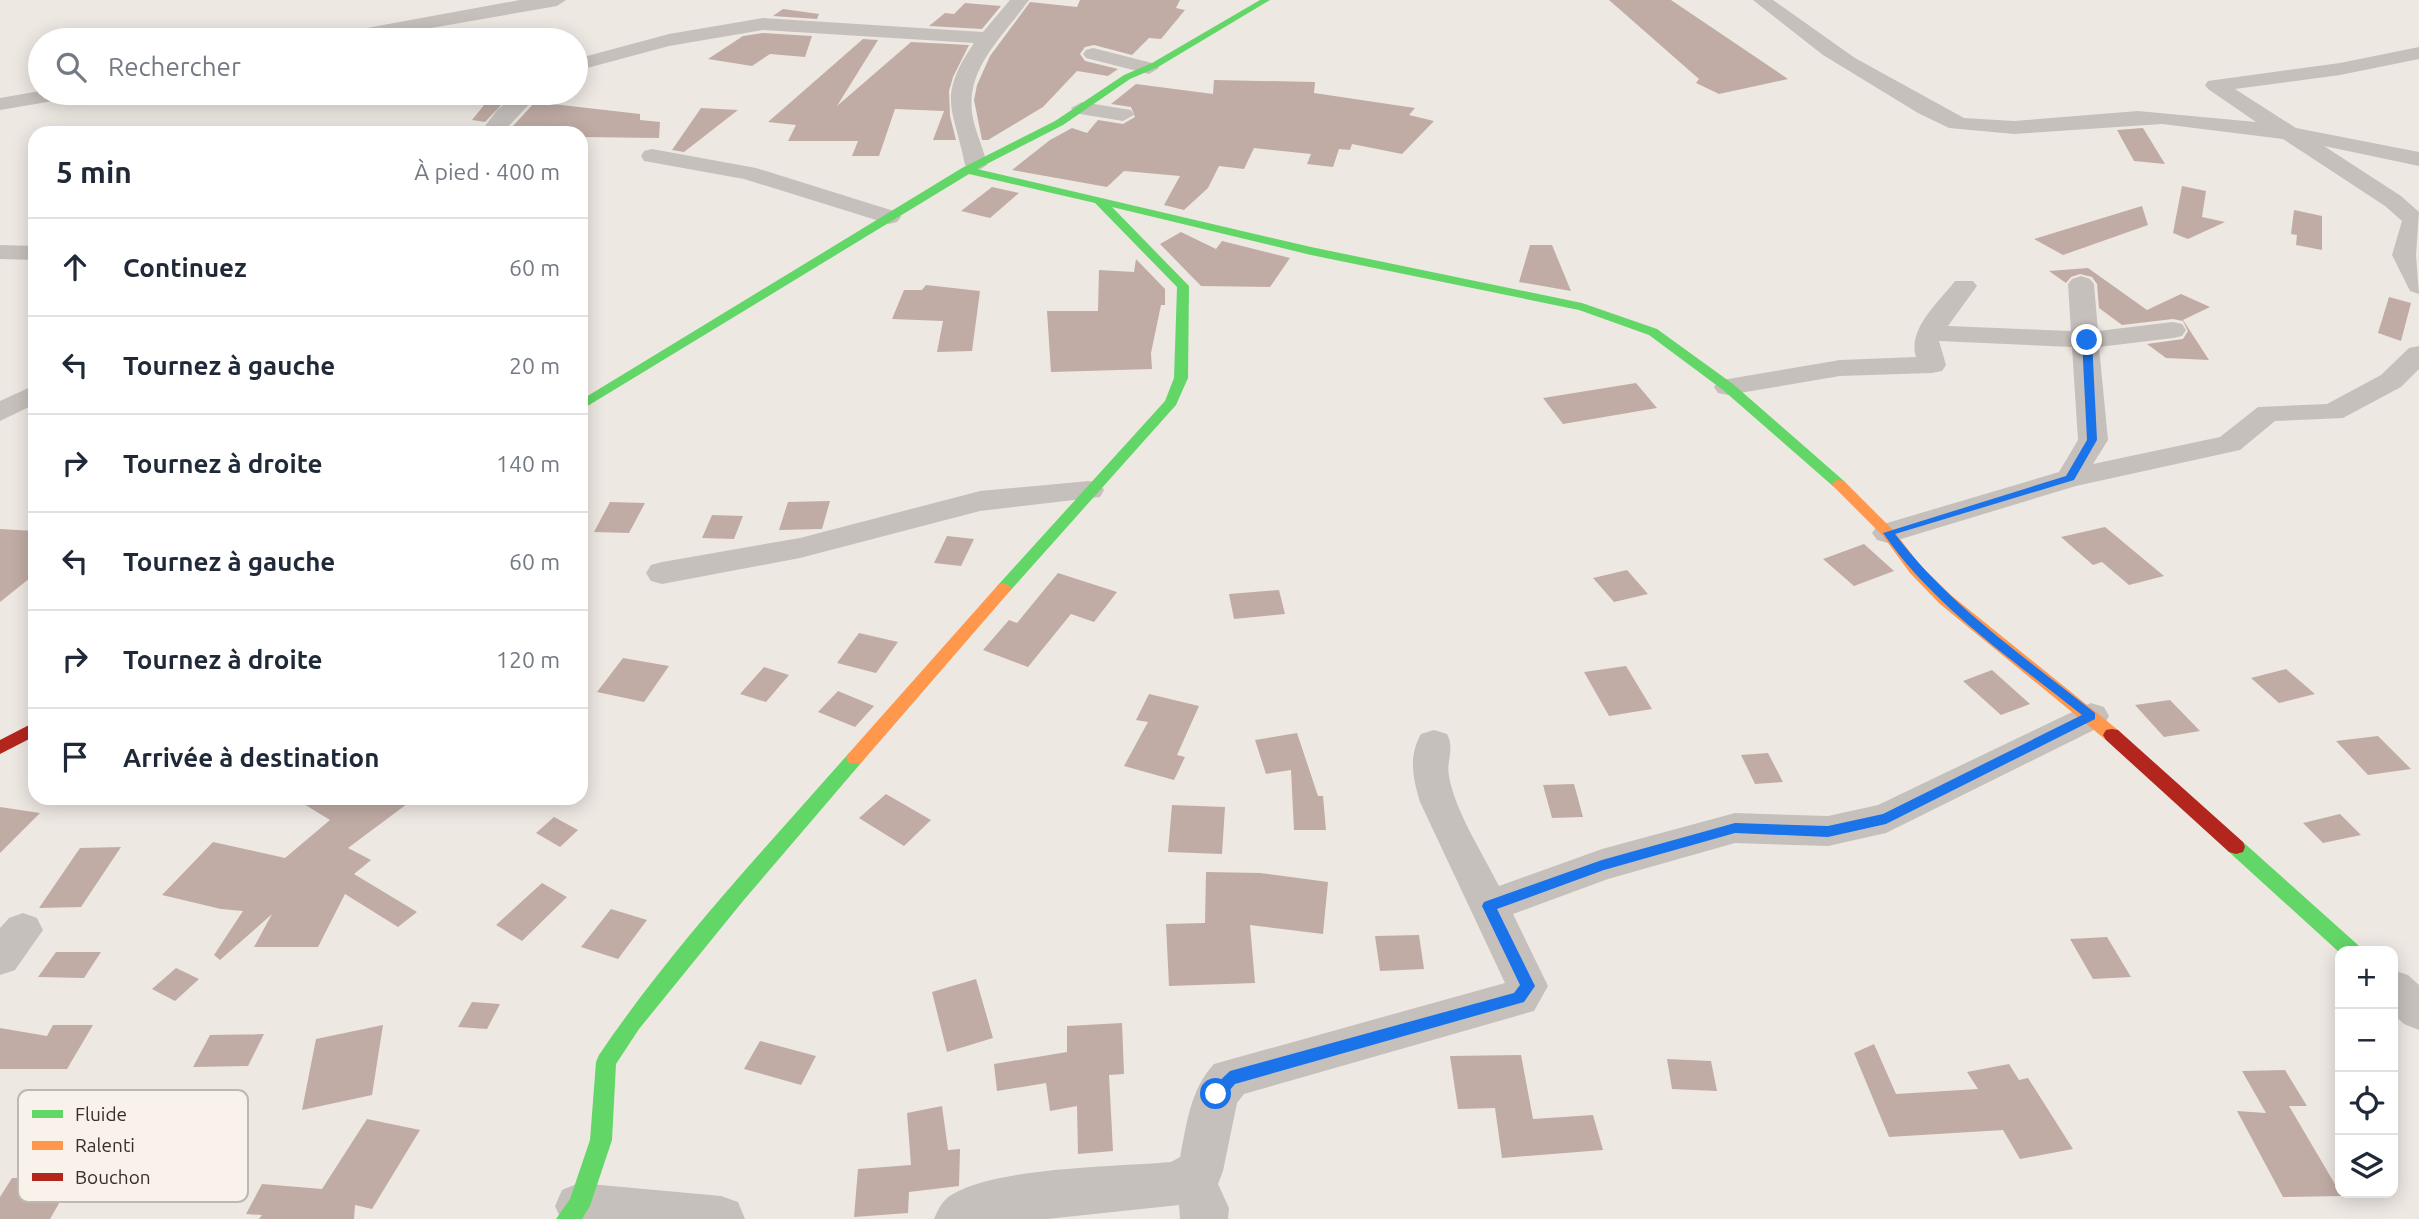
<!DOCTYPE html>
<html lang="fr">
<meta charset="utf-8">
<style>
:root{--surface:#fff;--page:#f6f6f7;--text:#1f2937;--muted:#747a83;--line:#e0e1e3}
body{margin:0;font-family:Ubuntu,sans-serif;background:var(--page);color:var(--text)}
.controls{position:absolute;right:21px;bottom:21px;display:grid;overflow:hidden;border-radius:14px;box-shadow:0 4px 18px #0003}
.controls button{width:63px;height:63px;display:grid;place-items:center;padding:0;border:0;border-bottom:2px solid var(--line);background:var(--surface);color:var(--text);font:35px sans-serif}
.stop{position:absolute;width:21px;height:21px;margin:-16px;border:5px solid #1a73e8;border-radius:50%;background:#fff}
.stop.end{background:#1a73e8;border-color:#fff;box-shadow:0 2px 7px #0008}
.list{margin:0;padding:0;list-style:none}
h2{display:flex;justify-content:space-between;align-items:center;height:91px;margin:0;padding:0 28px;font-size:30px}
h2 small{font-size:23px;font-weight:400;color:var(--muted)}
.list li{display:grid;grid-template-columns:46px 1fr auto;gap:21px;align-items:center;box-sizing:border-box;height:98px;padding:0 28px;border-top:2px solid var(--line)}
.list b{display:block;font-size:26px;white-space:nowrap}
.list em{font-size:23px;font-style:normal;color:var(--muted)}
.icon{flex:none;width:38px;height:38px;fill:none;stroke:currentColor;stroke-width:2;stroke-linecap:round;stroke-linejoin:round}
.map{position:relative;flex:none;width:2419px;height:1219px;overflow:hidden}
.search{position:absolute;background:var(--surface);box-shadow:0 4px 18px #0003;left:28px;top:28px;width:560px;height:77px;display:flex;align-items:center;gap:18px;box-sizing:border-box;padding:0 24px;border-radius:38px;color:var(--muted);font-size:26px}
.panel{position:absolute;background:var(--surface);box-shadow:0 4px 18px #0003;left:28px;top:126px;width:560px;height:679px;border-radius:21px}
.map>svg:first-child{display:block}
.building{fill:#c0aca5}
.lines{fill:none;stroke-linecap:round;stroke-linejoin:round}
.street{fill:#c6c0bc;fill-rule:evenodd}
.fast{fill:#63d668;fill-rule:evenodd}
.slow{fill:#ff974d;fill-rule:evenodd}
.jam{fill:#b3261e;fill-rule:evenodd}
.route{fill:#1a73e8}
.key{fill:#f9f2eb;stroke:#bfb7b1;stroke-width:2}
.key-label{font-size:19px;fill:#382d2a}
</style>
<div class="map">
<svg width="2419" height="1219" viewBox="0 0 2419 1219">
<rect width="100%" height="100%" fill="#eee8e3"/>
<path class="building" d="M1080,0h100l-4,8 9,2 -24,29 -12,-1 -17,17 -38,-10 -9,2 -5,7 5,7 33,8 -10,7 -31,-5 -34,36 -55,33h-6l-8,-40 3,-15 13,-29 40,-54 47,5z
M1609,0h62l117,79 -69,15 -23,-11 3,-4z
M965,3l36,3 -19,23 -53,-3 16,-13 9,1z
M783,9l36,5 -2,5 -44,-3z
M763,33l49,3 -7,21 -35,-3 -18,12 -44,-7 35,-23z
M863,39l15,1 -41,66 74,-64 58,3 -16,32 -4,14 1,25 6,24h-23l11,-29 -49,-2 -16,47h-27l6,-15h-70l8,-16 -28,-3z
M1214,80l101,2 -1,11 101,15 -6,7 25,6 -32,33 -50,-10 -2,6 -11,-1 -6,18 -26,-3 4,-10 -57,-6 -10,21 -25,-3 -11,22 -24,22 -20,-5 16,-29 -56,-5 -17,16 -95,-17 38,-30 22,-12 15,5 11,-13 25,4 12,-7 -4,-10 -20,-3 25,-20 77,10z
M489,99l17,1 -21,22 -13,-2z
M535,102l105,12v6l20,2 -1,16 -78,-1v-4h-29l-40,-6z
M701,108l37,2 -54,42 -12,-2z
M2143,128l22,36 -31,-3 -17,-31z
M2182,186l24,5 -4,26 23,5 -37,17 -15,-6z
M992,187l27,6 -29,25 -29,-7z
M2142,206l6,19 -85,30 -29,-16z
M2294,210l28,6v34l-26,-5 1,-10 -6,-1z
M1181,232l35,17 6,-8 68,17 -20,29 -69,-1 -41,-42z
M1530,245h22l19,46 -52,-9z
M1136,259l29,30v16h-4l-10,48 1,16 -101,3 -4,-61h51l1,-41 35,2z
M2088,268l59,42 34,-16 29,13 -27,13 26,40 -43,-2 -19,-14 36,-5 5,-8 -5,-10 -10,-2 -51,6 -23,-17 -2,-24 -5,-7 -12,-3 -9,3 -5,6 -17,-12z
M926,285l54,6 -8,60 -35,1 6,-31 -51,-2 12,-29h18z
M2389,297l22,6 -10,38 -23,-8z
M1636,383l21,25 -94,16 -20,-26z
M830,501l-8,28 -43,1 9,-28z
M610,502l35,1 -16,30 -35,-1z
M712,515l31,1 -9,23 -32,-1z
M2105,527l59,49 -35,9 -27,-23 -9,3 -32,-28z
M0,529l35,2v43l-35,28z
M947,536l27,3 -13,27 -27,-3z
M1864,544l30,27 -40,15 -31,-27z
M1627,570l21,24 -34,8 -21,-24z
M1058,573l59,19 -23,30 -23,-8 -43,53 -45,-17 26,-30 8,3z
M1279,590l6,24 -51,5 -5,-25z
M859,633l39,9 -22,31 -39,-10z
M623,658l46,8 -25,36 -47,-10z
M1626,666l26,43 -43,7 -25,-44z
M764,667l25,8 -23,27 -26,-8z
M2286,669l29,25 -36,9 -28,-25z
M1992,670l38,34 -29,11 -38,-34z
M838,691l36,15 -19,21 -37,-15z
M1149,694l50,12 -22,49 8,2 -11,23 -50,-14 24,-44 -12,-2z
M2170,700l30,31 -36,6 -29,-32z
M1297,733l21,63h5l3,34h-32l-3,-60 -25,4 -11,-34z
M2378,736l33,33 -43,6 -32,-34z
M1768,753l15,29 -28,2 -14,-29z
M1574,784l9,33 -31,1 -9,-33z
M886,794l45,26 -27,26 -45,-28z
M294,798h121l-67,50 23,12 -17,14 63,38 -19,15 -53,-33 -27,53h-64l18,-33 -52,46 -6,-5 29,-44 -22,-2 -59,-14 51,-53 72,16 45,-38z
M1172,805l53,2 -3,47 -54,-2z
M0,807l40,6 -40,40z
M2340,814l21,21 -38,8 -20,-20z
M554,817l24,13 -18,17 -24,-14z
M121,847l-40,60 -42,1 41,-60z
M1206,872l54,1 68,9 -5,52 -73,-9 5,58 -86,3 -3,-62 39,-1z
M542,883l25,14 -45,44 -26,-16z
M611,909l36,11 -29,39 -37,-12z
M1419,935l5,34 -44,2 -5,-35z
M2107,937l24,40 -38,2 -23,-40z
M56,952h45l-17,26 -46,-1z
M176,968l23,11 -24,22 -23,-12z
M976,979l17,59 -46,14 -15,-60z
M472,1002l28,2 -13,25 -29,-2z
M1122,1023l2,51 -15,1 4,76 -35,3 -1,-48 -27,5 -4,-28 -49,8 -3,-27 73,-12v-26z
M53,1025h40l-26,44h-67v-41l47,8z
M383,1025l-11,70 -70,15 14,-71z
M264,1034l-16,32 -55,1 17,-32z
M760,1041l56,15 -15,29 -57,-16z
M1874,1044l22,50 82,-5 -11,-17 42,-8 10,16 9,-2 45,71 -53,10 -17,-29 -114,7 -35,-84z
M1521,1055l12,64 60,-4 10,35 -101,8 -7,-50 -37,1 -8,-53z
M1667,1059l44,2 6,30 -45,-2z
M2285,1070l22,36h-18l53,90 -59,1 -46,-86 29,2 -24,-42z
M942,1106l6,44 12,-1 -1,37 -50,6 -1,21 -54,4 4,-48 53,-4 -4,-52z
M367,1119l53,11 -48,79 -17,-4 -1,14h-95l3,-4 -16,-1 16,-30 60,5z
M12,1178l61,1 -23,40h-50v-22z"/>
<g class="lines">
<path class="street" d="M520,0h46l-9,6 -195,34h-38l10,-6z
M1010,0h19c-25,36 -66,69 -56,118 3,16 11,31 14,47l-11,7 -11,-7c-11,-57 -29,-66 9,-122l-211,-13 -94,16 -93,25v-12l93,-25 94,-16 220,14z
M1753,0h20l82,58 109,60 50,3 124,-10 118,11 -48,-33 -3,-4 3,-4 132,-18 79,-16v12l-79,16 -105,14 61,39 123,24v14l-95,-20 77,50 18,16 -3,43 3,39 -9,-3 -18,-36 10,-34 -17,-15 -102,-67 -121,-15 -148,10 -65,-6 -31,-15 -95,-58z
M1093,48l63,16 3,4 -10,6 -63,-16 -3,-4 3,-4z
M40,91l35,2 -10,6 -65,11v-12z
M518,93h22l-38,40h-22l17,-23z
M1082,102l49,8 3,5 -11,6 -49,-8 -3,-5z
M652,149l104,19 141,44 4,5 -4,5 -8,2 -145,-45 -100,-18 -3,-5 3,-5z
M0,245l35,1v14l-35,-1z
M2081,276l9,3 4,5 4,47 75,-9 9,2 4,6 -4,6 -9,2 -74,9 9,93 -15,24 127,-27 38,-30 69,-3 54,-29 28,-27 10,-2v23l-18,18 -58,31 -68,3 -35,29 -164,36 -188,57 -11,-3 -5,-7 5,-7 182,-54 19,-32 -6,-93 -133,-6 7,24 -4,6 -10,2 -92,3 -112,19 -10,-2 -4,-6 4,-6 10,-2 112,-19 76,-3c-9,-28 23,-55 39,-76h18l4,5 -29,40 123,5 -3,-47 4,-5z
M35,385v19l-35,17v-20z
M1089,481l11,2 4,7 -4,7 -120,14 -180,47 -138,26 -11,-3 -5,-8 5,-8 11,-3 138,-24 180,-47z
M2091,703l13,4 5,9 -5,9 -218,108 -58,13 -93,-3 -127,36 -95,35 35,72 -14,25 -290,83 -7,9 -14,68 -5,13 11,24 -1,11h-48l-1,-14 -132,14h-113c5,-11 8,-19 19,-25 46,-27 161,-27 218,-32l9,-5c7,-34 10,-67 34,-93l291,-81 -85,-181c-7,-24 -12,-45 1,-68l13,-4 13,4c8,15 -1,27 2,42 6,35 34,78 50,110l103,-37 133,-36 93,3 50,-11z
M23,913l14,5 6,12 -28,40 -15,5v-47l9,-10z
M2393,970l15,5 11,10v45l-15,-6 -11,-10z
M579,1183l142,13 17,6 7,17h-184l-6,-13 7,-16z"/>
<path class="fast" d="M1260,0h10l-112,67 -28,12 -67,46 -86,44 334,78 271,56 75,26 76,55 111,97 2,3 -2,3h-10l-111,-97 -74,-55 -70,-25 -268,-55 -199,-48 77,79 -1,92 -12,27 -167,187h-10l-3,-4 3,-4 166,-183 9,-23 3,-91 -82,-84 -126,-29 -388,236v-10l381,-232 93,-47 69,-46 28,-12z
M855,751l6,2 3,5 -3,5 -118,138 -104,128 -23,35 -4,76 -22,66 -8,13h-26l14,-20 20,-59 6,-78 3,-7c73,-108 164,-204 250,-302z
M2236,840l7,2 115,103 3,6h-21v2l-111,-101 -2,-5 2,-5z"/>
<path class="slow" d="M1839,480l5,1 49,49 27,35 32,31 166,134 3,5 -3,5h-12l-166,-136 -30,-31 -27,-37 -49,-49 -2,-3 2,-3z
M1004,583l8,5 -3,4 -148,171h-12l-3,-5 3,-5 150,-169z"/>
<path class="jam" d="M35,722v14l-35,18v-14z
M2112,729l6,1 125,112 2,5 -2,5 -7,2 -7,-2 -123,-112 -3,-5 3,-5z"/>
</g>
<path class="route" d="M2087,337l5,3 5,100 -23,40 -179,54c54,72 130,123 200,179v6l-209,105 -58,13 -93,-4 -131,37 -107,39 38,77 -11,16 -289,82 -13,15h-11v-10l19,-18 284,-78 6,-8 -38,-79 2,-4 118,-42 133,-37 93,3 55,-12 199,-99c-70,-56 -148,-108 -199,-182l183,-57 21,-36 -5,-100z"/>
<rect x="18" y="1090" width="230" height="112" rx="10" class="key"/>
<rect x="32" y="1110" width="31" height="8" fill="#63d668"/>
<rect x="32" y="1141" width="31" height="9" fill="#ff974d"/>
<rect x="32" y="1173" width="31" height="8" fill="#b3261e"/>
<g class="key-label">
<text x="75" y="1121">Fluide</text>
<text x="75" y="1152">Ralenti</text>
<text x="75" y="1184">Bouchon</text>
</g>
</svg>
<div class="controls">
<button>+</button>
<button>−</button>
<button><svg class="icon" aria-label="locate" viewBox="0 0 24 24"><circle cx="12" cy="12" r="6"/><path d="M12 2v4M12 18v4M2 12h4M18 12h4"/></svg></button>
<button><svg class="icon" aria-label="layers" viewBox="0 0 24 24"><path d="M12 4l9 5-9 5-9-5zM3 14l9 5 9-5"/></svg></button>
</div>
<div class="stop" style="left:1216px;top:1094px"></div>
<div class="stop end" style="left:2087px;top:340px"></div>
<div class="search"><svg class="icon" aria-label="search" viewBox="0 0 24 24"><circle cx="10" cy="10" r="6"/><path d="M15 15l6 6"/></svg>Rechercher</div>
<section class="panel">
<h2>5 min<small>À pied · 400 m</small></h2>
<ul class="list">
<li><svg class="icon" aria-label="ahead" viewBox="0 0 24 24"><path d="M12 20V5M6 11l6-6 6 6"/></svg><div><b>Continuez</b></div><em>60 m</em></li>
<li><svg class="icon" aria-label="left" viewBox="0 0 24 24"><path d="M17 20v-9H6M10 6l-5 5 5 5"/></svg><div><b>Tournez à gauche</b></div><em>20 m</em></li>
<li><svg class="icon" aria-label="right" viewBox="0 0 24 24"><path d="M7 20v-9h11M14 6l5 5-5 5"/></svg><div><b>Tournez à droite</b></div><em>140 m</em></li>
<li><svg class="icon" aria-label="left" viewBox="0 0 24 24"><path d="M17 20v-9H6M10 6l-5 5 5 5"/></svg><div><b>Tournez à gauche</b></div><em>60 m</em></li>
<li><svg class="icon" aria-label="right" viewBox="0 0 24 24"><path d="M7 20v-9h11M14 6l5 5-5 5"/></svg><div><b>Tournez à droite</b></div><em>120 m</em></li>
<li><svg class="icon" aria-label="arrive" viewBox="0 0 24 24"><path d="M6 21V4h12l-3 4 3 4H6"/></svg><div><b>Arrivée à destination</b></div></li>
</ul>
</section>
</div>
